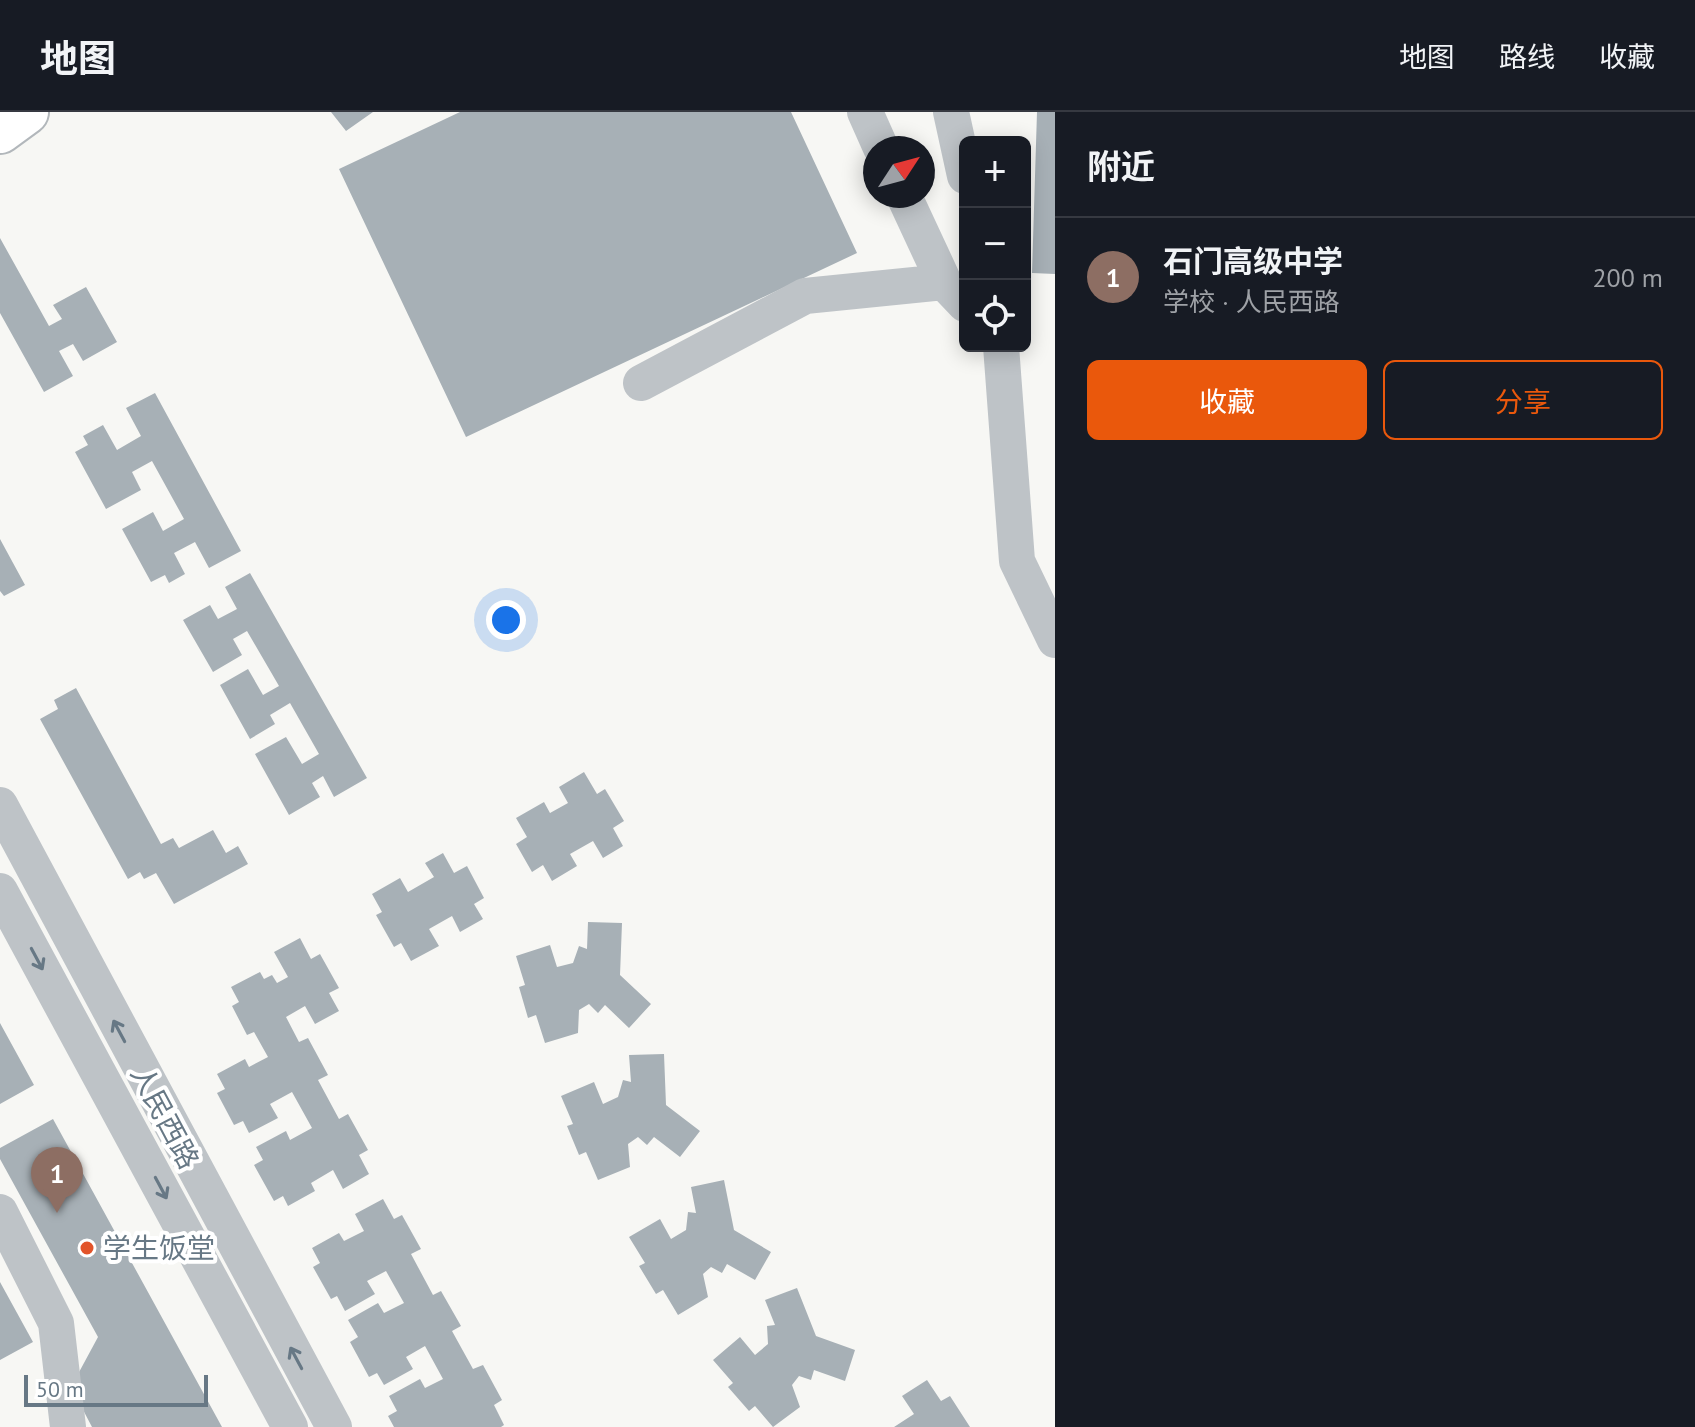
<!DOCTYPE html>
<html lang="zh">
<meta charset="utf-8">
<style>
:root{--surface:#171b24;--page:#20242c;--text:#f1f3f6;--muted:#9ea1a6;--line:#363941;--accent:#ea580c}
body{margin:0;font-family:"PT Sans","Noto Sans SC",sans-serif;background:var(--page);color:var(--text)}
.controls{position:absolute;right:24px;top:24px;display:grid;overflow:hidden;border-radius:12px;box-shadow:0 4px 20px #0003}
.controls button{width:72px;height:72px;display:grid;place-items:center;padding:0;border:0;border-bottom:2px solid var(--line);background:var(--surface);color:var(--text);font:40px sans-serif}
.compass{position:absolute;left:863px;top:24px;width:72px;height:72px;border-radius:50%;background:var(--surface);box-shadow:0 4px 20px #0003;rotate:54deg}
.scale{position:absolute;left:24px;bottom:20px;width:184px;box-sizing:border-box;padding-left:8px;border:4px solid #677885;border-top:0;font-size:22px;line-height:28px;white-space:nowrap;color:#677885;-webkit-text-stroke:6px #fff;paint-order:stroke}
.you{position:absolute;left:506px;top:508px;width:28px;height:28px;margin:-20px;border:6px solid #fff;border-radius:50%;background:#1a73e8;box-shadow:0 0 0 12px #1a73e833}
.badge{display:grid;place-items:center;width:52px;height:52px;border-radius:50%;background:var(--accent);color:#fff;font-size:26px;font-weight:700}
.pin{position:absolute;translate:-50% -66px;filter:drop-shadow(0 2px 4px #0008)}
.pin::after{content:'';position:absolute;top:42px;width:28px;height:24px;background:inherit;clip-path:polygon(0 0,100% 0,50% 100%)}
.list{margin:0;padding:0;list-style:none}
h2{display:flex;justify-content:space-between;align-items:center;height:104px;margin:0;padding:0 32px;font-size:34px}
h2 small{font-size:26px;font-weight:400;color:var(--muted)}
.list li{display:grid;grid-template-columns:52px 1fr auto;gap:24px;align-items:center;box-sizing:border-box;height:120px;padding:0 32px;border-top:2px solid var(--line)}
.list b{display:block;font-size:30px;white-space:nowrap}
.list p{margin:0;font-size:26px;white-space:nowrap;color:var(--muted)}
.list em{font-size:26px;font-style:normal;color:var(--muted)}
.actions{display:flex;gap:16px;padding:24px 32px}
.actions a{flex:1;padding:18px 0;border:2px solid var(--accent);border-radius:12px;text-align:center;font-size:28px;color:var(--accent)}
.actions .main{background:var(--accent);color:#fff}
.icon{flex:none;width:44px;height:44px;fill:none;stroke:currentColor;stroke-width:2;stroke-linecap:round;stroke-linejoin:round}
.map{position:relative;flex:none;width:1055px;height:1315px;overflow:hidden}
header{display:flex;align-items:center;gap:48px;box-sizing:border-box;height:112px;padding:0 40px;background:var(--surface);border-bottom:2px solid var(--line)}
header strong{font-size:38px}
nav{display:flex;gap:44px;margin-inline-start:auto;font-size:28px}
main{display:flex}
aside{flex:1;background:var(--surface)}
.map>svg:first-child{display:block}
.building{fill:#a7b0b6}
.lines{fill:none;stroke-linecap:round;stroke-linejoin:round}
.major-casing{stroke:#b2b7bb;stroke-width:48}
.minor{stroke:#bec3c7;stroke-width:36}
.major{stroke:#fff;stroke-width:44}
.oneway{stroke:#677885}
.poi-dot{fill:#e2542a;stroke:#fff;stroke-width:3}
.labels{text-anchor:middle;stroke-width:8;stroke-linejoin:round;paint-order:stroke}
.street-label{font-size:28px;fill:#677885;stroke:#fff}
.poi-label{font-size:28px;fill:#677885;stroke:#fff;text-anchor:start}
</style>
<header>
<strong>地图</strong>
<nav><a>地图</a><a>路线</a><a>收藏</a></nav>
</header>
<main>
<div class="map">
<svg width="1055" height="1315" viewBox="0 0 1055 1315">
<rect width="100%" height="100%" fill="#f7f7f4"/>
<path class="building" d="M331,0h42l-27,19z
M460,0h331l66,141 -391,184 -127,-268z
M1037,0h18v162l-23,-1z
M0,126l49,88 13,-7 -9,-14 33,-18 31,55 -34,19 -10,-17 -14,7 14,25 -29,16 -44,-79z
M155,281l86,158 -32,17 -14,-26 -21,11 11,21 -16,9 -4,-8 -14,7 -29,-53 31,-17 10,19 21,-12 -32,-58 -20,11 9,18 -35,19 -31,-57 13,-7 -5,-9 20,-11 14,25 24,-14 -15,-28z
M0,427l25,46 -21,11 -4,-5z
M250,461l117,205 -33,19 -11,-21 -11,7 8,14 -31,18 -34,-61 31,-17 16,27 17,-10 -29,-51 -20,12 5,9 -25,15 -30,-54 28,-16 15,26 16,-9 -32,-55 -14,8 9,16 -29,17 -30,-52 27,-15 8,14 19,-10 -12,-22z
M76,576l85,156 12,-6 6,10 34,-18 13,23 12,-7 10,18 -74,40 -18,-31 -12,6 -4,-7 -12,7 -88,-160 18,-10 -4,-9z
M584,660l13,22 8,-5 19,32 -11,7 10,18 -20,12 -10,-17 -23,13 7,12 -25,15 -9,-16 -11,7 -16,-28 11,-7 -11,-19 28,-16 6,11 18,-10 -9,-16z
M443,741l11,20 13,-7 17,32 -10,6 9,15 -23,13 -8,-16 -23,13 10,17 -28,15 -10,-18 -7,4 -18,-32 6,-3 -10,-18 28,-16 8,14 26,-15 -9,-14z
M588,810l34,1 -2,52 31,29 -22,24 -24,-23 -7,8 -9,-9 -10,6 -1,23 -33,10 -9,-28 -8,3 -9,-31 6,-2 -9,-29 34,-11 7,22 16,-4 6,-17 8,3z
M300,826l11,21 9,-5 19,34 -10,5 10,18 -24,13 -10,-18 -19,11 13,25 9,-4 20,37 -10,5 21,39 9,-5 20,36 -9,5 10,19 -26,15 -10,-19 -22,13 4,8 -27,15 -5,-10 -9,5 -20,-36 9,-5 -7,-13 30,-16 4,9 22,-12 -20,-36 -22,12 8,14 -29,15 -6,-12 -9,4 -17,-32 8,-4 -8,-15 28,-15 4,8 19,-10 -14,-25 -7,3 -15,-29 7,-4 -8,-15 29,-15 4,7 8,-4 5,8 11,-6 -14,-25z
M0,911l34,62 -34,19z
M664,942l2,51 34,26 -20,26 -26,-20 -7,8 -9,-8 -10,7 2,23 -32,13 -12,-28 -7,3 -12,-29 6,-2 -12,-28 33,-14 9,22 15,-7 5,-17 8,2 -2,-27z
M53,1007l169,308h-130l-21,-40 27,-50 -98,-178v-11z
M724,1068l10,50 37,22 -16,28 -28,-16 -5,9 -11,-6 -8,7 5,23 -30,18 -15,-25 -7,4 -17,-28 6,-3 -16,-26 31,-18 11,20 15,-9 2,-18 8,1 -5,-26z
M383,1087l11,20 8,-4 19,34 -10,5 22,41 8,-4 20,35 -9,5 21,38 10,-4 19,35 -8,5 10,20 -3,2h-107l-6,-11 9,-5 -8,-15 31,-17 5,9 18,-9 -18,-33 -19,11 7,12 -29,16 -7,-12 -8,4 -19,-35 8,-5 -10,-17 30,-17 6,10 20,-10 -18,-32 -19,10 8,13 -30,17 -8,-15 -6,3 -18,-32 7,-4 -8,-15 27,-15 5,8 20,-10 -9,-17z
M0,1170l33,60 -33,18z
M797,1176l19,48 39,14 -10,31 -31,-11 -3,10 -12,-4 -7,9 8,22 -27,20 -18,-21 -6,5 -21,-24 5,-4 -20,-23 27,-23 15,18 13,-11 -1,-18 8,-1 -10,-25z
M927,1268l14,21 9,-5 20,31h-76l20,-13 -12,-18z"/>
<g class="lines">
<defs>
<path id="major" d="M0,19l26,-19"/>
</defs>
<use href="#major" class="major-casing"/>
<path class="minor" d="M865,0l16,36
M951,0l14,64
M904,84l40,86 21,22
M1001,234l16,215 38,79
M641,271l164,-87 139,-14
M0,693l334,622
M0,779l290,536
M0,1100l56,111 12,104"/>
<use href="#major" class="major"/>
</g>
<defs><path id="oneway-shaft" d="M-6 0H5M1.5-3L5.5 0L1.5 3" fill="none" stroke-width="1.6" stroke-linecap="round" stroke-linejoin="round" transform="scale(2)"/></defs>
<g class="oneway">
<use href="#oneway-shaft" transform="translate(37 847) rotate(62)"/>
<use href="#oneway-shaft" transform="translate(119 919) rotate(-118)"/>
<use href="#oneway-shaft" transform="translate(161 1076) rotate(62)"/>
<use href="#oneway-shaft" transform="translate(296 1246) rotate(-118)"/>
</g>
<circle class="poi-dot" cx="87" cy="1136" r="8"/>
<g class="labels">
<g class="street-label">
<text transform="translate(165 1005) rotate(62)" y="10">人民西路</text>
</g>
<g class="poi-label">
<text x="103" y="1146">学生饭堂</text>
</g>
</g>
</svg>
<div class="controls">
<button>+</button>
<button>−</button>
<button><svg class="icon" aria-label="locate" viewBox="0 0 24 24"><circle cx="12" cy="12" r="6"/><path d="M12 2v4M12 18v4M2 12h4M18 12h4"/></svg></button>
</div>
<svg class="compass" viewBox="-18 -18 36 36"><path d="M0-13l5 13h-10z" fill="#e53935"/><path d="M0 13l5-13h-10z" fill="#9ea1a6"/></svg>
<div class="scale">50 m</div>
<div class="you"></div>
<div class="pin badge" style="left:57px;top:1101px;background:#8d6e63">1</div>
</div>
<aside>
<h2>附近<small></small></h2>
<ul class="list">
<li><span class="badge" style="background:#8d6e63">1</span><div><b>石门高级中学</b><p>学校 · 人民西路</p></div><em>200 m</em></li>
</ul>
<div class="actions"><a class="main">收藏</a><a>分享</a></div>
</aside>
</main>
